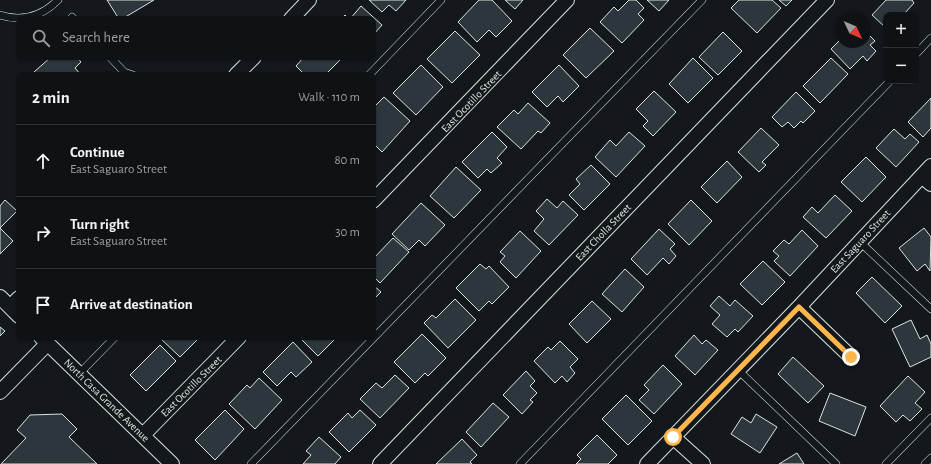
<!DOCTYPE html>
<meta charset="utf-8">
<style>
:root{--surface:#0f1215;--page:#181b1e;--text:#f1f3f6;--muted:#9b9ea0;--line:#2f3234}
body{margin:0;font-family:"Alegreya Sans",sans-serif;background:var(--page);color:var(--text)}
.controls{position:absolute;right:12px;top:12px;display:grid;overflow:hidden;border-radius:8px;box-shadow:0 1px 3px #0004}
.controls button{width:36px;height:36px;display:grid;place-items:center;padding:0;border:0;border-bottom:1px solid var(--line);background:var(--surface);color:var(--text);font:20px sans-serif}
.compass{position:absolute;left:835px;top:12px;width:36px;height:36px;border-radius:50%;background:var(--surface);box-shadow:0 1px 3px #0004;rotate:134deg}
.stop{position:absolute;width:12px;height:12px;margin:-9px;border:3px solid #ffb74d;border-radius:50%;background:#fff}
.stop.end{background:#ffb74d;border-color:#fff;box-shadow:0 1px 4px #0008}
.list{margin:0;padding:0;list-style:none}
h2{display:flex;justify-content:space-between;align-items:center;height:52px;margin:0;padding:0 16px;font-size:17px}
h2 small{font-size:13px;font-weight:400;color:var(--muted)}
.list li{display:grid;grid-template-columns:26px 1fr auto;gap:12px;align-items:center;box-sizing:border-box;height:72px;padding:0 16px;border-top:1px solid var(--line)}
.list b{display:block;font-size:15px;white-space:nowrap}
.list p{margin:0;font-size:13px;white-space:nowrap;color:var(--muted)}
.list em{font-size:13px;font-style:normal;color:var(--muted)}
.icon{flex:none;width:22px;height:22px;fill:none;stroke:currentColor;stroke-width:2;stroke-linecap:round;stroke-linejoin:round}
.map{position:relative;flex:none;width:931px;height:464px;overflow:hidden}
.search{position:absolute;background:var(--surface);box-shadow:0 1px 3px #0004;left:16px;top:16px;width:360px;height:44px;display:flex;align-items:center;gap:10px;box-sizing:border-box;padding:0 14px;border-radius:8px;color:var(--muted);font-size:15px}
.panel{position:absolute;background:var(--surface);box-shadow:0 1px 3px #0004;left:16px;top:72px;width:360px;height:268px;border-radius:8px}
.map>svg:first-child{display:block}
.building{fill:#2c363c;stroke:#d8e6dc}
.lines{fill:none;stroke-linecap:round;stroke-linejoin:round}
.service-casing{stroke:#d8e6dc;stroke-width:8}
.minor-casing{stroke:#d8e6dc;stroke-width:16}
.service{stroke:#14181c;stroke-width:7}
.minor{stroke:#14181c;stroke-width:14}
.route{stroke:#ffb74d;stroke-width:5}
.labels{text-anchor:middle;stroke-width:3;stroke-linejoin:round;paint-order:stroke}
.street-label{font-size:11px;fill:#d8e6dc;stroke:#14181c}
</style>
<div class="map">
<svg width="931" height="464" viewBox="0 0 931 464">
<rect width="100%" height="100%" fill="#14181c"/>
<path class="building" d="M107,0h47l-32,19h-3z
M369,0h37l-10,11 -7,-6 -7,7z
M479,0h13l20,21 -16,16 -7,-7 -12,12 -19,-20z
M505,0h18l-8,9z
M629,0h7l8,8 -6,6 6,6 -22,23 -22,-21 14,-15 4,4z
M647,0h22l-10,11z
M739,0h33l9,8 -24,25 -26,-25z
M779,0h13l-6,6z
M886,0h26l2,3 -10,11 1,1h-19v13l-14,-13z
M361,6l21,19 -9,10v-16h-23z
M345,15l4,4h-8z
M590,28l24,23 -28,27 -23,-23z
M455,31l25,24 -28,28 -25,-24z
M865,31l10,10 -5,4 6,6 -9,10 -4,-5 -13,13 -19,-20 10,-10v3h24z
M723,32l19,19 -24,24 -19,-18z
M51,57h26l4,5 -6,6 6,7h-45l-2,-3z
M304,57h39l-18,18h-20l-9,-9z
M693,58l20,20 -25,25 -19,-19z
M831,58l17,16 -28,29 -17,-17z
M421,65l22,22 -27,28 -23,-22z
M559,65l20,21 -16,16 -5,-6 -11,11 -15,-15z
M654,91l22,21 -23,24 -10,-10 5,-5 -12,-12z
M796,92l19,19 -12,12 -2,-2 -7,7 -6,-6 -6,5 -10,-10z
M384,97l26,24 -28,31 -9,-9v-28l2,-1 -2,-6z
M931,98v30l-8,9 -15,-15z
M528,103l22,20 -9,10 -3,-2 -17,18 -24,-22 17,-17 4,4z
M761,128l18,17 -17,17 4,3 -7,7 -21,-20z
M894,129l11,10 5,-5 9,8 -23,25 -20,-19z
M492,132l15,15 -10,11 5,5 -11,10 -4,-4 -9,9 -16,-16z
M629,132l16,14 -29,31 -21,-20 15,-17 6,6z
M866,157l20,20 -24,25 -21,-20z
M727,161l15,16 -25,26 -16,-16z
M591,165l19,19 -26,26 -15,-15 11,-11 -4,-5z
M456,167l25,23 -27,28 -24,-22z
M835,195l17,16 -26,27 -23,-21 9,-10 6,6z
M547,199l10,9 6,-7 15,14 -29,30 -15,-14 10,-12 -8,-8z
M5,200l12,11 -17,17v-22z
M691,200l21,21 -23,24 -21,-21z
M421,203l24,22 -20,21 -6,-6 -10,10 -17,-16z
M0,228l13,13 -13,13z
M924,228l7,9 -1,34 -5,-7 -8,7 -18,-23z
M659,229l16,15 -5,5 6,7 -7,8 -6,-6 -16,17 -16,-16z
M802,230l16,16 -28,30 -16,-15 5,-5 -6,-5 11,-11 5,4z
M520,231l21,20 -25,27 -16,-16 5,-6 -5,-4z
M393,238l16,14 -29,31 -7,-7v-17z
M763,261l22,21 -23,23 -22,-21z
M480,264l6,5 3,-3 20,21 -17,17 -3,-3 -10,10 -23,-23z
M625,269l19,18 -22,25 -20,-18z
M872,277l30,29 -17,17 -29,-30z
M373,285l8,7 -8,8z
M719,296l11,10 5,-6 18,16 -15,16 -3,-3 -8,8 -15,-13 8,-9 -10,-9z
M455,299l21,21 -28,28 -24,-25 8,-8 4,3z
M592,301l19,18 -24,24 -18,-19z
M911,320l9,19 7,-4 4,9v13l-21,10 -18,-38z
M0,327l5,4 -5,5z
M422,334l24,24 -18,18 -3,-3 -10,10 -21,-21z
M694,335l8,9 4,-4 12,10 -23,25 -20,-19z
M159,337h41l-20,20z
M299,337h38l-19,19z
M560,341l18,18 -8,8 5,6 -8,9 -5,-6 -7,7 -21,-22 14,-14 3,3z
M293,342l19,20 -16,15 -5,-5 -14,14 -14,-14z
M160,345l16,16 -30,30 -16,-16z
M793,357l31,29 -16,17 -30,-29z
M663,365l19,19 -28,30 -15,-14 10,-10 -5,-5z
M526,371l9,10 -5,5 7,7 -7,7 3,2 -11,12 -19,-19z
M395,375l14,13 -29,30 -20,-19 16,-16 6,5z
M908,376l17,16 -10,11 7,6 -12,12 -7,-6 -7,7 -16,-16z
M259,378l23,22 -27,29 -26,-25 18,-19 3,3z
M830,393l36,14 -11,29 -36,-15z
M626,395l26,26 -24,24 -26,-26z
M493,403l16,14 -28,30 -15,-15z
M225,410l19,19 -29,31 -20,-20z
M360,410l16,15 -27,27 -20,-20 19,-19 4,5z
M62,414l15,15 -8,8 28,27h-96l25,-26 -9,-8 13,-15z
M756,414l21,13 -17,26 -29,-19 11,-17 9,6z
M597,435l20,20 -9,9h-32l5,-5 -4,-4z
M319,437l22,20 -6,7h-32l8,-9 -5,-4z
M462,439l15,16 -7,7 2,2h-36z
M797,453l7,11h-25z"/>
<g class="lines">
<defs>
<path id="service" d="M0,15c22,7 42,1 58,-15
M72,17l2,2
M916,54l15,-16
M110,57l14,15 9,3
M369,75l72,-75
M860,242l71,67
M738,370l98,94
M79,374l36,-37
M251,464l451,-464
M520,464l370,-383
M886,464l45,-46
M925,464l6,-6"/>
<path id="minor" d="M291,19l18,-19
M236,75l18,-18
M922,176l9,8
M373,201l194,-201
M0,297l19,19
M10,307l9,-9
M799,307l52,50
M41,337l131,127
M0,392l48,-49
M143,435l96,-98
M673,437l30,27
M380,464l447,-464
M647,464l152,-157 132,-141"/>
</defs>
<use href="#service" class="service-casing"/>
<use href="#minor" class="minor-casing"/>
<use href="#service" class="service"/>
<use href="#minor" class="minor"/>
</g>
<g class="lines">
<path class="route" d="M673,437l126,-130 52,50"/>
</g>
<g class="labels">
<g class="street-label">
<text transform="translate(471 101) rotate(-46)" y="4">East Ocotillo Street</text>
<text transform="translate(603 232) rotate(-46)" y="4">East Cholla Street</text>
<text transform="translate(860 241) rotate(-47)" y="4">East Saguaro Street</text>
<text transform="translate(191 386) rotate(-45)" y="4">East Ocotillo Street</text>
<text transform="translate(107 400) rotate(44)" y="4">North Casa Grande Avenue</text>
</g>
</g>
</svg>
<div class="controls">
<button>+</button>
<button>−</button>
</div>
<svg class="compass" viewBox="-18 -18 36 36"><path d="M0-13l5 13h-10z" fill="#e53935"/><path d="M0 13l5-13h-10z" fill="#9b9ea0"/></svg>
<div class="stop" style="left:673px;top:437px"></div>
<div class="stop end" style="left:851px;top:357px"></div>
<div class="search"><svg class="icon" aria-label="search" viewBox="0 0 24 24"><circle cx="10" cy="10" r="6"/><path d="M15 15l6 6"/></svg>Search here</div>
<section class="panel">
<h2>2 min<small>Walk · 110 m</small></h2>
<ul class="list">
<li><svg class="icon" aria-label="ahead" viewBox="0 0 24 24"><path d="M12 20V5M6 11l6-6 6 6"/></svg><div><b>Continue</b><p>East Saguaro Street</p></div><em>80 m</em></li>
<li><svg class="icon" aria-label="right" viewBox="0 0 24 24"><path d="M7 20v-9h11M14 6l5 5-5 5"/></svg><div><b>Turn right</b><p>East Saguaro Street</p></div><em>30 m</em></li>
<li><svg class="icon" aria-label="arrive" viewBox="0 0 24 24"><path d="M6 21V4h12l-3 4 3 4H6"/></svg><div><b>Arrive at destination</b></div></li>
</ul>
</section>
</div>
